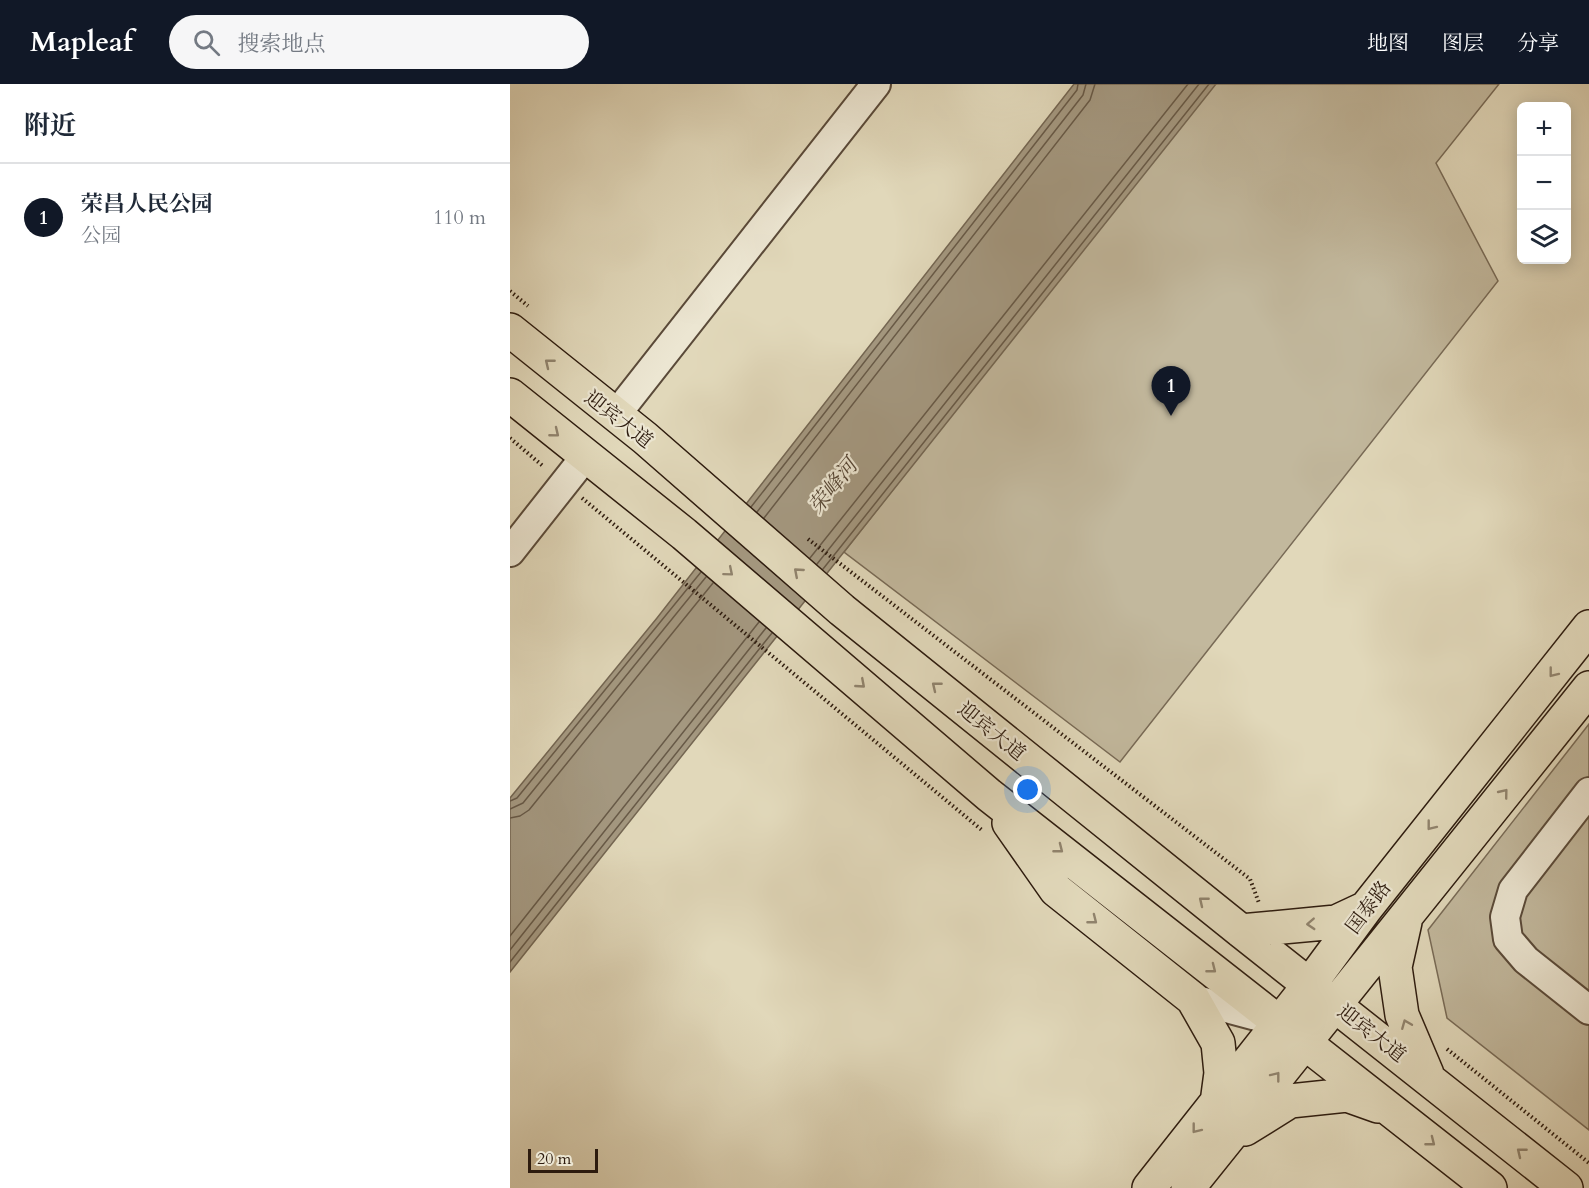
<!DOCTYPE html>
<html lang="zh">
<meta charset="utf-8">
<style>
:root{--surface:#fff;--page:#f6f6f7;--text:#1f2937;--muted:#747a83;--line:#e0e1e3;--accent:#111827}
body{margin:0;font-family:Cardo,"Noto Serif SC",serif;background:var(--page);color:var(--text)}
.controls{position:absolute;right:18px;top:18px;display:grid;overflow:hidden;border-radius:9px;box-shadow:0 3px 15px #0003}
.controls button{width:54px;height:54px;display:grid;place-items:center;padding:0;border:0;border-bottom:2px solid var(--line);background:var(--surface);color:var(--text);font:30px sans-serif}
.scale{position:absolute;left:18px;bottom:15px;width:70px;box-sizing:border-box;padding-left:6px;border:3px solid #2d1b0e;border-top:0;font-size:16px;line-height:21px;white-space:nowrap;color:#2d1b0e;-webkit-text-stroke:4px #ece6d2;paint-order:stroke}
.you{position:absolute;left:518px;top:706px;width:21px;height:21px;margin:-15px;border:4px solid #fff;border-radius:50%;background:#1a73e8;box-shadow:0 0 0 9px #1a73e833}
.badge{display:grid;place-items:center;width:39px;height:39px;border-radius:50%;background:var(--accent);color:#fff;font-size:20px;font-weight:700}
.pin{position:absolute;translate:-50% -50px;filter:drop-shadow(0 2px 3px #0008)}
.pin::after{content:'';position:absolute;top:32px;width:21px;height:18px;background:inherit;clip-path:polygon(0 0,100% 0,50% 100%)}
.list{margin:0;padding:0;list-style:none}
h2{display:flex;justify-content:space-between;align-items:center;height:78px;margin:0;padding:0 24px;font-size:26px}
h2 small{font-size:20px;font-weight:400;color:var(--muted)}
.list li{display:grid;grid-template-columns:39px 1fr auto;gap:18px;align-items:center;box-sizing:border-box;height:108px;padding:0 24px;border-top:2px solid var(--line)}
.list b{display:block;font-size:22px;white-space:nowrap}
.list p{margin:0;font-size:20px;white-space:nowrap;color:var(--muted)}
.list em{font-size:20px;font-style:normal;color:var(--muted)}
.icon{flex:none;width:33px;height:33px;fill:none;stroke:currentColor;stroke-width:2;stroke-linecap:round;stroke-linejoin:round}
.map{position:relative;flex:none;width:1079px;height:1104px;overflow:hidden}
header{display:flex;align-items:center;gap:36px;box-sizing:border-box;height:84px;padding:0 30px;background:var(--accent);color:#fff}
header strong{font-size:28px}
nav{display:flex;gap:33px;margin-inline-start:auto;font-size:21px}
.search{width:420px;height:54px;background:var(--page);display:flex;align-items:center;gap:15px;box-sizing:border-box;padding:0 21px;border-radius:33px;color:var(--muted);font-size:22px}
main{display:flex}
aside{flex:1;background:var(--surface)}
.map>svg:first-child{display:block}
.green{fill:#c2b89d;stroke:#786a56;stroke-width:1.5}
.water{fill:#a49880;stroke:#746652;stroke-width:1.5}
.lines{fill:none;stroke-linecap:round;stroke-linejoin:round}
.shore{stroke:#685a47;stroke-width:1.5}
.minor-casing{stroke:#5a4a39;stroke-width:32}
.major-casing{stroke:#2d1b0e;stroke-width:36}
.path{stroke:#2d1b0e;stroke-width:4;stroke-dasharray:1.5 3;stroke-linecap:butt}
.minor{stroke:#ece6d2;stroke-width:28}
.major{stroke:#e1d8ba;stroke-width:33}
.oneway{stroke:#90836d}
.labels{text-anchor:middle;stroke-width:4.5;stroke-linejoin:round;paint-order:stroke}
.street-label{font-size:20px;fill:#2d1b0e;stroke:#ece6d2}
.water-label{font-size:21px;font-style:italic;fill:#574736;stroke:#ece6d2}
</style>
<header>
<strong>Mapleaf</strong>
<div class="search"><svg class="icon" aria-label="search" viewBox="0 0 24 24"><circle cx="10" cy="10" r="6"/><path d="M15 15l6 6"/></svg>搜索地点</div>
<nav><a>地图</a><a>图层</a><a>分享</a></nav>
</header>
<main>
<aside>
<h2>附近<small></small></h2>
<ul class="list">
<li><span class="badge">1</span><div><b>荣昌人民公园</b><p>公园</p></div><em>110 m</em></li>
</ul>
</aside>
<div class="map">
<svg width="1079" height="1104" viewBox="0 0 1079 1104">
<rect width="100%" height="100%" fill="#e1d8ba"/>
<filter id="stains"><feTurbulence type="fractalNoise" baseFrequency=".00333" numOctaves="4"/><feColorMatrix values="0 0 0 0 .2 0 0 0 0 .09 0 0 0 0 .02 0 0 0 .5 -.17"/></filter>
<radialGradient id="worn" r=".72"><stop offset=".6" stop-color="#630" stop-opacity="0"/><stop offset="1" stop-color="#630" stop-opacity=".3"/></radialGradient>
<path class="green" d="M701,0h288l-63,79 62,118 -378,481 -276,-210z
M1079,640v406l-142,-112 -19,-88z"/>
<path class="water" d="M564,0h142l-706,888v-174l147,-180z"/>
<g class="lines">
<path class="shore" d="M241,423l326,-417 1,-6
M247,428l326,-417 3,-11
M254,434l326,-418 5,-16
M300,474l378,-474
M307,480l382,-480
M313,485l386,-485
M0,717l7,-3 184,-226
M0,725l13,-6 183,-226
M0,734l10,-2 9,-6 184,-227
M0,852l249,-314
M0,866l256,-322
M0,878l262,-329"/>
<defs>
<path id="minor" d="M105,332l261,-332
M0,468l75,-95
M1079,708l-76,98 -8,27 3,22 18,21 63,50
M683,915l82,22"/>
<path id="major" d="M0,246l135,108 197,172 399,321 325,257
M0,311l174,139 305,261 501,393
M499,739l47,67 137,109 25,44 3,30 -4,30
M895,838l-10,45 7,48 25,59
M731,847l95,-9 30,-14
M735,1045l45,-28 57,-6 31,11
M639,1104l161,-204 56,-76 223,-281
M678,1104l401,-500"/>
</defs>
<use href="#minor" class="minor-casing"/>
<use href="#major" class="major-casing"/>
<path class="path" d="M0,207l18,15
M0,354l34,29
M72,414l401,333
M298,455l442,340 9,24
M937,965l142,114"/>
<use href="#minor" class="minor"/>
<use href="#major" class="major"/>
</g>
<defs><path id="oneway-chevron" d="M-2-3.5L2.5 0L-2 3.5" fill="none" stroke-width="1.6" stroke-linecap="round" stroke-linejoin="round" transform="scale(1.5)"/></defs>
<g class="oneway">
<use href="#oneway-chevron" transform="translate(39 279) rotate(-141)"/>
<use href="#oneway-chevron" transform="translate(45 349) rotate(39)"/>
<use href="#oneway-chevron" transform="translate(219 488) rotate(40)"/>
<use href="#oneway-chevron" transform="translate(288 488) rotate(-139)"/>
<use href="#oneway-chevron" transform="translate(1043 589) rotate(128)"/>
<use href="#oneway-chevron" transform="translate(351 600) rotate(41)"/>
<use href="#oneway-chevron" transform="translate(426 602) rotate(-141)"/>
<use href="#oneway-chevron" transform="translate(994 709) rotate(-51)"/>
<use href="#oneway-chevron" transform="translate(921 742) rotate(128)"/>
<use href="#oneway-chevron" transform="translate(549 765) rotate(38)"/>
<use href="#oneway-chevron" transform="translate(693 817) rotate(-141)"/>
<use href="#oneway-chevron" transform="translate(583 836) rotate(38)"/>
<use href="#oneway-chevron" transform="translate(801 840) rotate(177)"/>
<use href="#oneway-chevron" transform="translate(702 885) rotate(38)"/>
<use href="#oneway-chevron" transform="translate(896 940) rotate(-112)"/>
<use href="#oneway-chevron" transform="translate(766 992) rotate(-52)"/>
<use href="#oneway-chevron" transform="translate(686 1045) rotate(128)"/>
<use href="#oneway-chevron" transform="translate(921 1058) rotate(38)"/>
<use href="#oneway-chevron" transform="translate(1011 1068) rotate(-141)"/>
</g>
<g class="labels">
<g class="street-label">
<text transform="translate(109 335) rotate(38)" y="7">迎宾大道</text>
<text transform="translate(482 647) rotate(39)" y="7">迎宾大道</text>
<text transform="translate(858 823) rotate(-53)" y="7">国泰路</text>
<text transform="translate(862 949) rotate(38)" y="7">迎宾大道</text>
</g>
<g class="water-label">
<text transform="translate(323 402) rotate(-51)" y="7">荣峰河</text>
</g>
</g>
<rect width="100%" height="100%" filter="url(#stains)"/>
<rect width="100%" height="100%" fill="url(#worn)"/>
</svg>
<div class="controls">
<button>+</button>
<button>−</button>
<button><svg class="icon" aria-label="layers" viewBox="0 0 24 24"><path d="M12 4l9 5-9 5-9-5zM3 14l9 5 9-5"/></svg></button>
</div>
<div class="scale">20 m</div>
<div class="you"></div>
<div class="pin badge" style="left:661px;top:332px">1</div>
</div>
</main>
